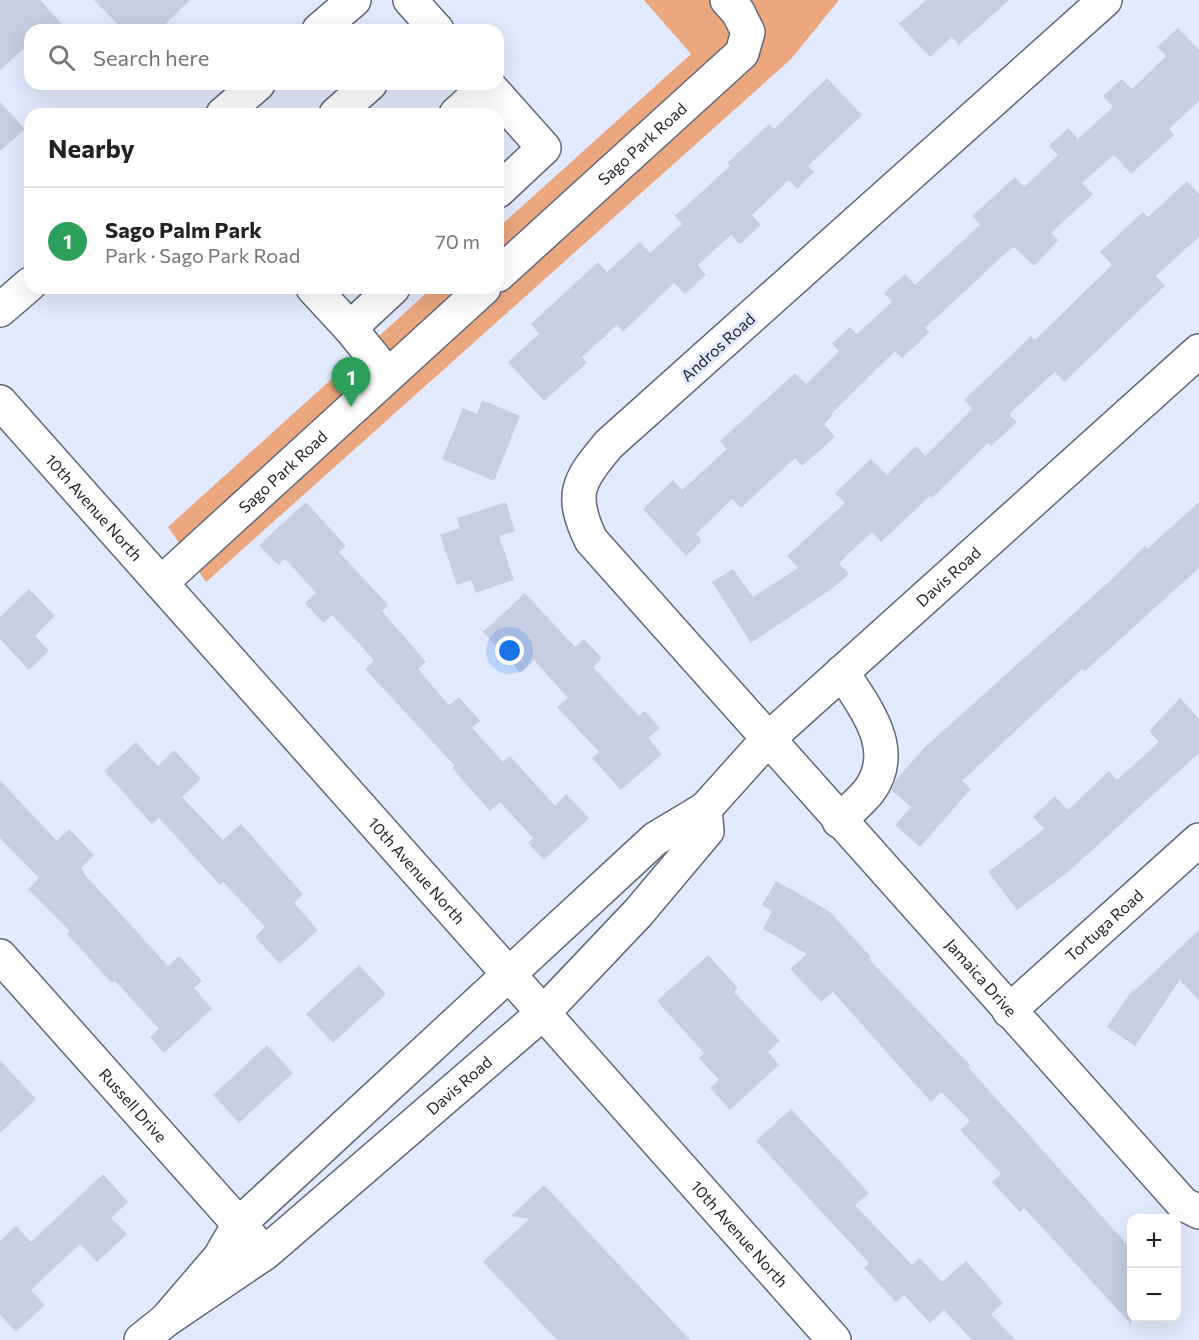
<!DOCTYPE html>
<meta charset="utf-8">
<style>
:root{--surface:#fff;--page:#f6f6f6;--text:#222;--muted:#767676;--line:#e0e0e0;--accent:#7c3aed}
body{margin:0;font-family:Commissioner,sans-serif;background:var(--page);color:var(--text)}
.controls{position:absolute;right:18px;bottom:18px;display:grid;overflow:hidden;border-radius:12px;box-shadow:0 6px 24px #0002}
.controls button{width:54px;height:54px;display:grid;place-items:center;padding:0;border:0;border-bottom:2px solid var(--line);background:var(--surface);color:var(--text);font:30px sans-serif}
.you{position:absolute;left:510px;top:651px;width:21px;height:21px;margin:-15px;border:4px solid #fff;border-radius:50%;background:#1a73e8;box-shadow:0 0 0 9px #1a73e833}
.badge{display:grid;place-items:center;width:39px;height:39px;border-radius:50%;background:var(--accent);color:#fff;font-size:20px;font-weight:700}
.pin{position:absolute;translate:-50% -50px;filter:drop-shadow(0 2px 3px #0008)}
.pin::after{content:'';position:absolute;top:32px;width:21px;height:18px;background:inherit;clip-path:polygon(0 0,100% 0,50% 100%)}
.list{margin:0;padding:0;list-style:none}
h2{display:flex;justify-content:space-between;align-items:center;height:78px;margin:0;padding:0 24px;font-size:26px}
h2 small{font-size:20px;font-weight:400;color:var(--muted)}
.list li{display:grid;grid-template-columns:39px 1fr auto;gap:18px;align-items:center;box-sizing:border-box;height:108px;padding:0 24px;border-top:2px solid var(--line)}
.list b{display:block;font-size:22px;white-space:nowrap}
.list p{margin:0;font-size:20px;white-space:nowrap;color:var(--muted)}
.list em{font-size:20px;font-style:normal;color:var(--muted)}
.icon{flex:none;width:33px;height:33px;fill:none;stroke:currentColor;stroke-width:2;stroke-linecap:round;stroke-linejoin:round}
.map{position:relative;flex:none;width:1199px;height:1340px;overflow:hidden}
.search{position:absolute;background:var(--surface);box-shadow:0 6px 24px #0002;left:24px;top:24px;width:480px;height:66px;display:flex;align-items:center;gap:15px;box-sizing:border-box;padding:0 21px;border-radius:18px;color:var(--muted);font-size:22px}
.panel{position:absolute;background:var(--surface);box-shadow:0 6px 24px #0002;left:24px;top:108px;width:480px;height:186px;border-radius:18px}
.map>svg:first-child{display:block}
.green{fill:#eca77f}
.building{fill:#c7cee2}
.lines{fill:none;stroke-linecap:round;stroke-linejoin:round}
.minor-casing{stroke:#606779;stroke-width:36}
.minor{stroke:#fff;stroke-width:33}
.labels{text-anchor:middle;stroke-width:6;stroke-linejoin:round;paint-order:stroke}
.street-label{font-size:16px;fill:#22252c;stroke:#e2eaff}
</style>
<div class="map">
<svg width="1199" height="1340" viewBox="0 0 1199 1340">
<rect width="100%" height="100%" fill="#e2eaff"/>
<path class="green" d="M644,0h195l-48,59 -585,523 -38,-55 264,-239h66v-60l193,-174z"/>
<path class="building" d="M0,0h40l27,30h-37v13l-30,27z
M94,0h96l-31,30h-36z
M926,0h83l-50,45 -7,-8 -22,20 -31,-33z
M1178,28l21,22v51l-30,28 5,6 -43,39 -17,-19 -32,28 11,11 -42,39 8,7 -25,26 -20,-19 -8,6 -81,75 5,4 -28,26 -7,-7 -64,63 2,1 -9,9 11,13 -33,29 -7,-8 -54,50 -9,-9 -36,35 6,7 -16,15 -43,-47 30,-29 9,10 45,-41 -7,-8 75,-68 11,11 33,-33 -7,-7 18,-17 7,7 35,-32 -8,-9 21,-19 10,11 65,-60 -8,-9 43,-39 9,10 34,-32 -9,-9 19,-18 10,11 35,-32 -10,-11 19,-17 10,10 34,-33 -9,-9z
M827,78l35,37 -54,51 6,6 -17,17 -8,-9 -37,35 9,10 -21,19 -9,-9 -33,30 8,10 -21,19 -11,-11 -51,49 -6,-7 -35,32 5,6 -43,38 -36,-39 31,-28 -8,-10 67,-62 9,10 33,-30 10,11 32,-29 -7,-8 55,-50 -3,-3 42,-39 5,5z
M0,102l25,27 -25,22z
M1187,181l12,13v43l-43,39 9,10 -101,96 -9,-10 -46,42 8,8 -26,24 -3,-3 -56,55 -2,-2 -49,46 -9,-10 -33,31 10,11 -19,16 -79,53 -39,-61 21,-13 20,28 45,-29 -11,-12 58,-53 -10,-10 36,-34 16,16 29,-29 9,10 47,-47 -8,-9 67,-64 4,4 77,-75 -12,-13 43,-40 5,5z
M482,400l38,16 -26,65 -52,-22 21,-51 14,6z
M306,502l40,44 -7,6 49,53 -6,6 44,51 -8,7 31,36 10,-8 21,24 -8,7 31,34 7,-6 45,50 11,-12 23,24 -45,42 -16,-17 5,-5 -33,-36 -10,9 -38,-43 3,-2 -90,-97 9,-8 -10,-12 -32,-34 -9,8 -18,-20 11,-10 -31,-34 -7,6 -19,-20z
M506,502l9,29 -16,5 15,44 -38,13 -5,-13 -14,5 -17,-50 20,-7 -3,-10z
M1199,502v66l-115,104 -2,-3 -120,112 9,8 -51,58 -25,-22 16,-18 -20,-17 5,-10 28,-32 187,-168 34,-34 2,3z
M29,589l26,27 -20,20 14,15 -20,19 -29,-31v-22z
M525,593l50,54 9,-8 18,19 -9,9 46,49 6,-5 15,17 -12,10 14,16 -41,36 -29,-32 7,-6 -42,-45 11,-9 -34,-38 -13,13 -38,-41z
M1180,698l19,21v34l-131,119 -51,38 -29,-38 56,-43 -11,-12 22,-21 13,14 41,-39 8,9 42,-38 -10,-11z
M136,742l22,24 16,-16 27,29 -19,18 41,43 18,-16 62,70 -9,9 24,27 -38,34 -25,-27 10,-10 -42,-45 -3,3 -61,-67 -7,6 -48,-53z
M0,780l57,61 12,-12 25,26 -13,13 5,8 82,90 11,-10 23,25 -8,7 18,21 -48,44 -14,-16 9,-8 -44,-48 -3,2 -45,-49 3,-3 -42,-42 11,-11 -39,-40z
M776,881l53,30 42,46 -2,2 101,106 -2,2 163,182v75l-107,-116 -4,4 -28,-30 9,-8 -41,-44 10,-9 -29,-29 -10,10 -98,-110 -12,10 -31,-33 17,-15 -44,-25 9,-18 -10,-6z
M1199,930v71l-19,-21 -45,66 -28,-19 26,-38 2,1z
M708,955l30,33 -4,4 46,49 -12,11 11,13 -49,45 -20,-22 9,-8 -20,-22 5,-5 -47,-52z
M359,965l27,29 -53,49 -27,-29z
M267,1045l26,28 -54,50 -26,-28z
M0,1060l36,39 -36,34z
M791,1109l78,84 -14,12 57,60 8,-7 22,24 24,-21 37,42 -12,11 24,26h-43l-28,-30 -14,13 -26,-28 -8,7 -32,-34 5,-5 -113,-122z
M103,1174l25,28 -17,16 16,16 -30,28 -17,-18 -49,46 14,15 -29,27 -16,-17v-74l16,-15 15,16z
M544,1185l146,155h-133l-74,-78 46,-43 -18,-3z"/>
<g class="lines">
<defs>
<g id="minor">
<path d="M410,0l27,30"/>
<path id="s1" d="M1105,0l-496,444c-31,37 -40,50 -18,96l592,664 16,8"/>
<path d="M319,30l35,-30"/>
<path d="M487,84l57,64 -46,43"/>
<path d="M223,114l35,-30"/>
<path d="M336,114l34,-30"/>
<path d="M456,114l32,-29"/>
<path id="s2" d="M498,275l244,-222 6,-21 -10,-20 -11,-12"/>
<path d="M313,288l37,40"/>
<path d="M0,310l30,-26"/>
<path d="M388,375l-38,-47 43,-40"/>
<path id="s3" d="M0,402l834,938"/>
<path id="s4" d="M161,583l323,-295"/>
<path d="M839,821c10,-10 22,-20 30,-30 31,-42 -5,-84 -27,-119"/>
<path id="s5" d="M0,956l254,285"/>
<path id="s6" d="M1009,1011l190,-171"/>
<path id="s7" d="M166,1320l54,-63 19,-33 416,-385 50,-30 62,-69 432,-389"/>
<path id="s8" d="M141,1340l25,-20 99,-67 278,-240 95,-100 69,-82 -2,-22"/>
</g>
</defs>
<use href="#minor" class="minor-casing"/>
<use href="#minor" class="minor"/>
</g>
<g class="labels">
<g class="street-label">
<text dy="6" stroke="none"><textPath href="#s2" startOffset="195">Sago Park Road</textPath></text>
<text transform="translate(718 347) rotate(-42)" y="6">Andros Road</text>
<text dy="6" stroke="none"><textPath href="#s4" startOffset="165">Sago Park Road</textPath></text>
<text dy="6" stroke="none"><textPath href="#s3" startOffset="141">10th Avenue North</textPath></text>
<text dy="6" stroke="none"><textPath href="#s7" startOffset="1083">Davis Road</textPath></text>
<text dy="6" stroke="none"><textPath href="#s3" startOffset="627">10th Avenue North</textPath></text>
<text dy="6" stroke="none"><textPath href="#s6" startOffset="128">Tortuga Road</textPath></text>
<text dy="6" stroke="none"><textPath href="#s1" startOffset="1359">Jamaica Drive</textPath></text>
<text dy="6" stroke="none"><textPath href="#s8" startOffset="408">Davis Road</textPath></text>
<text dy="6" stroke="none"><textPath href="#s5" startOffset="200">Russell Drive</textPath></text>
<text dy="6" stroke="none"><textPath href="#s3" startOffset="1113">10th Avenue North</textPath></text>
</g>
</g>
</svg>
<div class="controls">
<button>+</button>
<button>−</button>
</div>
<div class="you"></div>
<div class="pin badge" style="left:351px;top:407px;background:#2e9e5b">1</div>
<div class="search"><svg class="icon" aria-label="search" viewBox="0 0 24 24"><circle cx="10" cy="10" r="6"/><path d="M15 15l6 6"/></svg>Search here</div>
<section class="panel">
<h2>Nearby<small></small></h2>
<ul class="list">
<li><span class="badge" style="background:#2e9e5b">1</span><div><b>Sago Palm Park</b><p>Park · Sago Park Road</p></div><em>70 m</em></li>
</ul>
</section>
</div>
